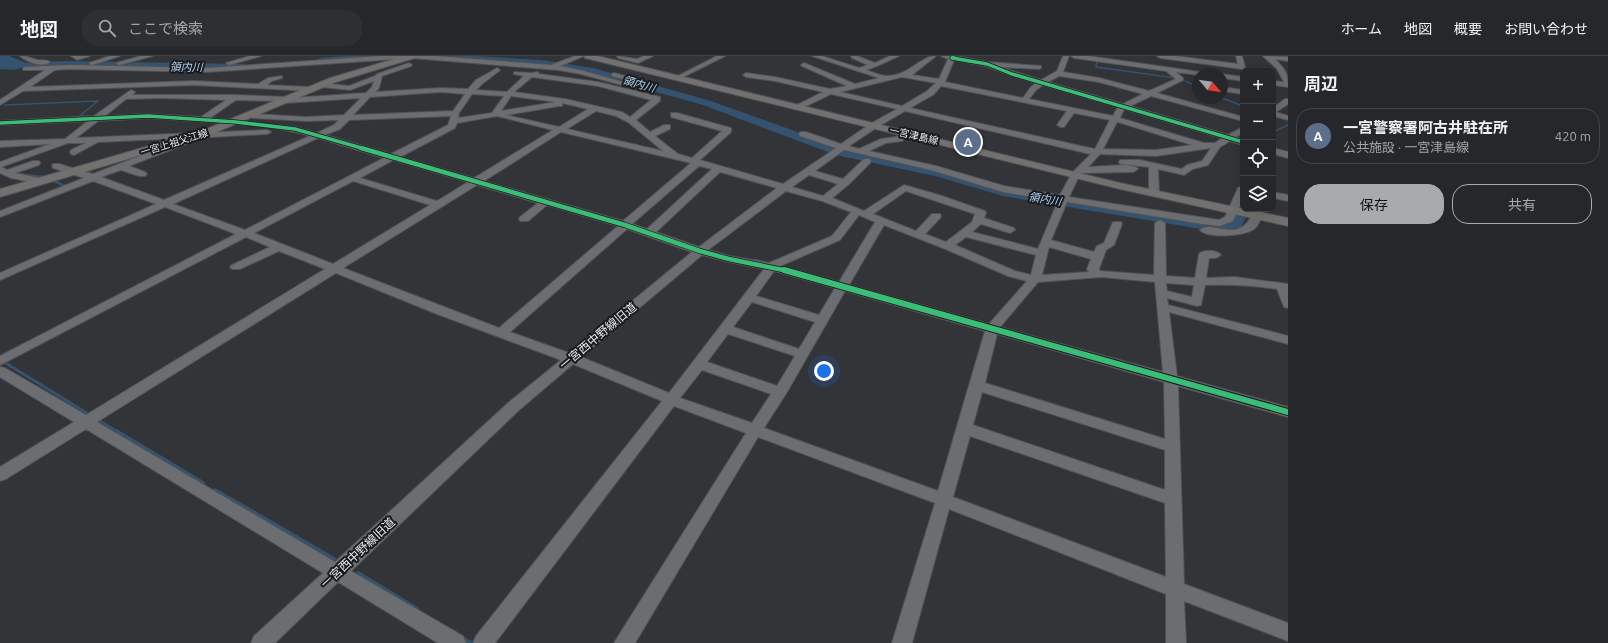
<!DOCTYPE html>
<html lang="ja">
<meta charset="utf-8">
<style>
:root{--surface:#26272a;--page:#2e2f32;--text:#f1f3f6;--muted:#a4a5a8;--line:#424447;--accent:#a8aaae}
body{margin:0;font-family:Ubuntu,"Noto Sans JP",sans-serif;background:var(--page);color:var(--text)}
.controls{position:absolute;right:12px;top:12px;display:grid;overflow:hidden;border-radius:8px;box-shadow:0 4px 16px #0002}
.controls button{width:36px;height:36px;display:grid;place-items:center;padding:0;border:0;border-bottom:1px solid var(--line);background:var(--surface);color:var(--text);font:20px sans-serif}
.compass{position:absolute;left:1192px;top:12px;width:36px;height:36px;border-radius:50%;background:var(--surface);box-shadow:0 4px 16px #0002;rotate:119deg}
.you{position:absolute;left:824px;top:315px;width:14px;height:14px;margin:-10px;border:3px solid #fff;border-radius:50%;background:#1a73e8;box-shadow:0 0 0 6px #1a73e833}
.badge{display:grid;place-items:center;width:26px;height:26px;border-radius:50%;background:var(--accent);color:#fff;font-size:13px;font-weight:700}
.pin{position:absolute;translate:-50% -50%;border:2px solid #fff;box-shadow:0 1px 4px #0006}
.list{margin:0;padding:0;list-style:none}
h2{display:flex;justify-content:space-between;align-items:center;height:52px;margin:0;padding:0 16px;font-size:17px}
h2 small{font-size:13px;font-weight:400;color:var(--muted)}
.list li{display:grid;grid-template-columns:26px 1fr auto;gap:12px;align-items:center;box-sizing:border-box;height:56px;margin:0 8px 8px;padding:0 8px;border:1px solid var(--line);border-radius:16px}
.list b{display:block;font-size:15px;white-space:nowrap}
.list p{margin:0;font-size:13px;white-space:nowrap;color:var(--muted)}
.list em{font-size:13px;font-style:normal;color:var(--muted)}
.actions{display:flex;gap:8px;padding:12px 16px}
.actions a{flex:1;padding:9px 0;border:1px solid var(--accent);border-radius:16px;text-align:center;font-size:14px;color:var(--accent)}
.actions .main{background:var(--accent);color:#111}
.icon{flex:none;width:22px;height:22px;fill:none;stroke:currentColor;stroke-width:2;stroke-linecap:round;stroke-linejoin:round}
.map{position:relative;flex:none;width:1288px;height:587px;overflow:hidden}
header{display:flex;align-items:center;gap:24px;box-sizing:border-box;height:56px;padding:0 20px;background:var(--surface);border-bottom:1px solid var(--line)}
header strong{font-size:19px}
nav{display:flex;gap:22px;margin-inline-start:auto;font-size:14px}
.search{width:280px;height:36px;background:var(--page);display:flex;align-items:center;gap:10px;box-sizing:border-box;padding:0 14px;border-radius:16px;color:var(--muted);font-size:15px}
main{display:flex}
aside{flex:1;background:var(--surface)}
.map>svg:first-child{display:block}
.water{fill:#335370}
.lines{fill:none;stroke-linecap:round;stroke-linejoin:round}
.stream-far3{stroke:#335370;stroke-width:1.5}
.stream-far2{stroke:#335370;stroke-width:2.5}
.stream-far1{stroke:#335370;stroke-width:3}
.stream{stroke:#335370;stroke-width:4}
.river{fill:#335370;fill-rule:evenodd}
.minor-casing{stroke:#505255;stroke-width:2}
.major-casing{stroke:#505255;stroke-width:2}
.minor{fill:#6c6d70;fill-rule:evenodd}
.major{fill:#737070;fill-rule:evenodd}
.cycleway-far2-casing{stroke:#191b1e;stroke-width:5}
.cycleway-far1-casing{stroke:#191b1e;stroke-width:6}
.cycleway-casing{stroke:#191b1e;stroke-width:8}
.cycleway-far2{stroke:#3abd76;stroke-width:3.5}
.cycleway-far1{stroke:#3abd76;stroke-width:4.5}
.cycleway{stroke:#3abd76;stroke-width:6}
.labels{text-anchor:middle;stroke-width:4;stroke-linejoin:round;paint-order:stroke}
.far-street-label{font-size:10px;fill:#e8eaee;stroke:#191b1e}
.far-water-label{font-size:11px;font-style:italic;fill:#b2d4f3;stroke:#191b1e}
.street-label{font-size:12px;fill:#e8eaee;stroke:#191b1e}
</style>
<header>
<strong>地図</strong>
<div class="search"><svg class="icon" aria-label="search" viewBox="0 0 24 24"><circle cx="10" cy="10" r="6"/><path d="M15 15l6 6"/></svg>ここで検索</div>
<nav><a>ホーム</a><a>地図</a><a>概要</a><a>お問い合わせ</a></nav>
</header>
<main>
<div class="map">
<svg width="1288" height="587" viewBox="0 0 1288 587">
<rect width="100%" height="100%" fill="#323438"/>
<path class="water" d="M0,0h9l20,8 23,1 -3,1 -28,2 -6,2 -15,-1z"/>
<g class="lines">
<path class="stream-far3" d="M1097,4l-1,7 80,11
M91,6l6,-1
M1185,25l13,6
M1222,42l21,8
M5,49l93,-4 -21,17h2
M218,63l14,1
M246,65l34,5
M1273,76l15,-7"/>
<path class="stream-far2" d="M17,118l26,3
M52,124l15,7
M755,204l12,3"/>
<path class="stream-far1" d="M4,306l86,53
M98,364l20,12"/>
<path class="stream" d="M116,375l87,52
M215,434l119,69
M358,517l59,36
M461,581l10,6"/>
<path class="river" d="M344,0h34l-5,3 -53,5 -5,-3 5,-3z
M432,0h45l64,4 52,8 118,33 84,30 43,18 100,20 67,19 196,33 27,1 3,-1 8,-15 4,-1v4h8l-10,18 -13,3 -27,-1 -198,-33 -68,-20 -99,-21 -133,-50 -111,-31 -51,-8 -105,-7z
M0,5l18,2 46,-2 178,3 5,3 -5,3h-21l-157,-3 -46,1 -18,-1z"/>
<defs>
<path id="minor" d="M20,0c7,0 10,2 17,4 5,1 9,-1 13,2 -8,6 -23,0 -30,-6z
M71,0h19l-13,4z
M110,0h10l-28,9 -3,-2z
M141,0h12l-34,9 -3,-2z
M250,0h11l-32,9 -3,-2z
M382,0h53l116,9 24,-9h9l-24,10 24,5 42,12 -4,2 -41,-11 -23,-4 -147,-12 -204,14 -138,-3 -14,1 -25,17 164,-6 64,3 10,-6 14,-2v2l-10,3 -5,4 43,2 4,2 -4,2 -116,-6 -171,6 -23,14v-5l45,-30h-22v-2l2,-1 44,-2 138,3z
M617,0l20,3 7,-3h9l-15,7 -20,-5z
M717,0h8l-46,23 -5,-1z
M812,0h10l37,12 9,-3 -16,-7 -1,-2h6l18,7 15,-7h9l-22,10 -11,4c6,2 15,6 21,6 22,0 33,-20 49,-20l-24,19 27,4 9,-20 -7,-3h15l31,6 54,4v2l-2,1 -39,-2 41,13 16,-9 6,-15h6l-6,16 36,6 50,13 27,-12 -10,-8 -92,-13 -3,-2h17l119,17 1,1 -10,1 -22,-3 7,6v2l-26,13 86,24v4l-92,-25 -21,10 98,29 15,-8v6l-7,4 7,2v6l-13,-4 -10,6 -12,18 -15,4 -9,6 -26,-6 1,24 -5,3 -5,-3v-26l-29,-3 -1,-2 1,-2h20l42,9 5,-4 15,-4 9,-13 -55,8 -56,-2 -12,13 37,-2 11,2 2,2 -5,3 -51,1 -3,3 -10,21 150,23 6,-3 13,-29 5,-3v14l-10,22 -13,5 -18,-2 -135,-22 -16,38 43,12 3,-6 7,-3 9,-21h8l1,2 -8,21 -8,5 -7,19 1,2 54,4 1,-52 5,-3 5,3 1,53 29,2 4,-24c5,-5 18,-4 22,1l-5,3h-7l-3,20 29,-1 53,7v24l-4,-1 -7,-18c-25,-4 -47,-5 -72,-4l-4,20 -4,1 -30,-8 1,7 120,31v8l-119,-32 8,64 111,31v10l-110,-31 6,198 104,39v18l-104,-40 2,42h-20v-49l-217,-85 -37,134h-20l43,-140 -177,-66 -123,206h-21l132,-210 -72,-27 -179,237h-22l3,-7 186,-235 -89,-37 -55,47 -167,160 112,65 3,7h-28l-100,-61 -63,61h-24l3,-7 69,-63 -237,-144 -80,50 -6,2v-14l74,-45 -74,-45v-10l5,1 81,47 239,-146 -46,-18 -39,18h-8l-2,-2 2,-2 38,-18 -24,-10 -246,128v-9l236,-122 -71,-27 -165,73v-7l156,-69 -63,-23 -93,36v-6l84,-33 -31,-10 -1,-2 1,-2h6l34,10 93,-36 -88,4 -24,13 -3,-1 -1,-2 1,-2 15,-7h-18l-67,24 6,3 26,-9h6l1,2 -1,2 -24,8 29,6 2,2 -5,3 -30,-6 -11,-5v-11l50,-18 -50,3v-6l65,-2 23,-18 -88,4v-4l94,-5 37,-26 4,2 -3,3h103l53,2 3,1 75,-5 6,-6 2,-6 -24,9 -28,-3 -4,-2 4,-2 27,3 26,-10 2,-2 32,-11 3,2 -1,1 -29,10 -3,12 -4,4 66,-4 27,1 8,-9 21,-12 3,2 -1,1 -17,13 -6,6 31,2 17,-16 -10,-2v-2l17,1 7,-1 1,2 59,8 62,15v4l-24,19 14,12 14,-7h6v4l-15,7 23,18 14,4 30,-27 -51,-14v-4h6l54,15v4l-31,28 83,24 53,-36 -36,-12 -1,-2 1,-2h6l35,12 29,-20 27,-15 -66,-15 -31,15h-3v-4l26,-13 -48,-11 -29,-4 -3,-2 3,-2 29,4 55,12 17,-3 -45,-20 -1,-1 3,-2 51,21 24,-6zM954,4l31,6 25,9 26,8 -5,4 -8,11 -78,-16zM1059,20l40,6 44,12 -20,10 -75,-22zM532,21l66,9 53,14 -21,17 -8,-5 -57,-13 -51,-7zM902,21l34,6 -9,8 -25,15 -62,-14zM1043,29l75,22 -5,9 -84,-17 7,-9zM941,30l126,25 -10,14 4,2h3l10,-14 36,7 -15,29 -5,-1 -180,-40 23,-13zM441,36l24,2 -12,17 -100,4 17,-18zM472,38l32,2 -12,17 -34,5 1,-5zM511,40l45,6 -55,9zM163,42l63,2 -25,17 -53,-3 -43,2 21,-17zM361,42l-17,17 -38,2 -53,-3 -4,2 4,2 53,3 33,-1 -5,5 -17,8 -22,-6 -85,-9 26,-18 45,1 4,2zM562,47l26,6 -29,18 -53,-12 53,-9h3zM1124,53l98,29 -7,5h-11l-84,-25zM596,55l20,5 12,6 35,29 -96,-22zM905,55l185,43h1l-19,19 -12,22 -56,-9 -68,-20 -67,-15 17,-8 16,-2 7,-8 -4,-2 -9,6 -15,2 -22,10 -10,-3 27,-18zM451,60l-3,9 -57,29 -66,-19 15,-6 9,-9zM497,60l56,14 -79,48 -74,-21 55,-29 2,-5zM148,62c51,4 114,4 162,18l-146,64 -63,-23 20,-7 18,6h6l2,-2 -2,-2 -16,-6 65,-25v-3l73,-4 4,-2 -4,-2 -191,8 22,-17zM1117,66h1l74,23 -36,5 -53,-1zM561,76l130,31 -68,58 -139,-40zM318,82l66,20 -139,72 -72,-26zM844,94l87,20 72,22 55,9 -20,48 -66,-17 9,-8 29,9 5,-3 -1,-2 -30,-10 2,-5 -1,-2 -43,-15 -38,-11 -40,26 -32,-13 16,-13 22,-22 1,-2 -1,-2h-6l-21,20 -28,-8zM393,104l75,22 -31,19 -77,-23zM699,110l13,3 -65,60 -15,-5zM720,116l57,16 -78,59 -43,-15zM809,119l29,9 -15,12 -31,-9zM353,125l77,24 -97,59 -79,-31zM477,129l61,18 -18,14 -1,2 1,2h8l19,-16 71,21 -119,102 -156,-60zM786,135l36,10 29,11 -19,24 -63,27 -39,-7 -22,-6zM906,135l69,23 -3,8 -26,20 -21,-8 15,-16 1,-2 -1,-2h-8l-16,17 -43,-17zM859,159l16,7 -36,60 -59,-16 60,-26zM884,169l59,23 65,28 19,5 -38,43 -140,-39zM627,173l65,23 -123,101 -59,-21zM966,181l70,18 -5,20 -16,-4 -60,-26zM1049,191l42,12 -4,10 2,3 -47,3zM702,199l27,7 35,7 -95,124 -88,-36zM774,215l61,17 -16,27 -63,-19zM336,217l101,41 124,46 -53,43 -173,159 -238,-140zM1102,221l53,5 8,90 -163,-45 38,-45zM1166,227l28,2 -2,12 -25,-6zM845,235l140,40 -47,160 -174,-63 23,-36zM752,246l63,20 -16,27 -66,-22zM728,278l67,22 -18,30 -70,-24zM997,278l167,48 1,57 -180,-56zM702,314l69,24 -19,29 -72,-25zM982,336l183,58v40l-192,-65zM970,380l195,67 1,74 -213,-80z
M1157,0h18l63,8 -2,-8h6l3,11 -3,2 -82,-11z
M1263,0l25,1v4l-13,-2c10,10 13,14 13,28l-15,-2v-4l11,1 -7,-13z
M614,17l22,6 2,1 -4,2 -22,-6v-2z
M1222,18l21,3v4l-21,-3z
M1222,31l21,3v4l-21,-3z
M1285,43h3v5l-12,8 12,4v4l-15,-4v-8z
M1273,92l15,4v6l-15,-4z
M1273,136l15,3v6l-15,-3z
M1254,153h10c-2,7 -4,15 -10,20 -9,7 -46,10 -54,1 11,-12 42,18 54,-21z"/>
<path id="major" d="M404,0h12l-1,2 -79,24 -124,52 -212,63v-8l204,-59 126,-52z
M584,0h14l522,127 168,35v8l-168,-37 -535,-131z"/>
</defs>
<use href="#minor" class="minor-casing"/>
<use href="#major" class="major-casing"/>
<use href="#minor" class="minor"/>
<use href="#major" class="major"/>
<defs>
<path id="cycleway-far2" d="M953,0l-1,2 35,6 25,10 231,68
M0,67l148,-7 88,6 59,7 70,20"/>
<path id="cycleway-far1" d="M361,92l264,77 75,26 29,8 59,12"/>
<path id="cycleway" d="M784,214l504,142"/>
</defs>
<use href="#cycleway-far2" class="cycleway-far2-casing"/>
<use href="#cycleway-far1" class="cycleway-far1-casing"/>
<use href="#cycleway" class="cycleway-casing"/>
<use href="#cycleway-far2" class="cycleway-far2"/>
<use href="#cycleway-far1" class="cycleway-far1"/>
<use href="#cycleway" class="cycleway"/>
</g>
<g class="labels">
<g class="far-street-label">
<text transform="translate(914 79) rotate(13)" y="4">一宮津島線</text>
<text transform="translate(174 86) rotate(-17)" y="4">一宮上祖父江線</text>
</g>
<g class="far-water-label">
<text transform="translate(186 11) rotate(1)" y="4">領内川</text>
<text transform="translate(639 28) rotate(16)" y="4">領内川</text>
<text transform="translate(1045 143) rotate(9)" y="4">領内川</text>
</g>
<g class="street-label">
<text transform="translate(598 280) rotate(-40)" y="4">一宮西中野線旧道</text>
<text transform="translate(358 497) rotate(-43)" y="4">一宮西中野線旧道</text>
</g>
</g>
</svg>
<div class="controls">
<button>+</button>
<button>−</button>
<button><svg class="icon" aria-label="locate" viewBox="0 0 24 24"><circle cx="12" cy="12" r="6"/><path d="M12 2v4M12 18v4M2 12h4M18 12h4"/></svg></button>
<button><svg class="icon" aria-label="layers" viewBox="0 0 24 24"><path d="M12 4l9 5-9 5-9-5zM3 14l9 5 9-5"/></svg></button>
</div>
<svg class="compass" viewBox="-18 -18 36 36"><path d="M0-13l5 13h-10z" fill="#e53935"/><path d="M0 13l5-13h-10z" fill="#a4a5a8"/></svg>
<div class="you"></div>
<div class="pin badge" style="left:968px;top:86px;background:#5c6f8a">A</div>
</div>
<aside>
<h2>周辺<small></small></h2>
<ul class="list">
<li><span class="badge" style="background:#5c6f8a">A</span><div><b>一宮警察署阿古井駐在所</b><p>公共施設 · 一宮津島線</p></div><em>420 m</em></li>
</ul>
<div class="actions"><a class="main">保存</a><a>共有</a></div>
</aside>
</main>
